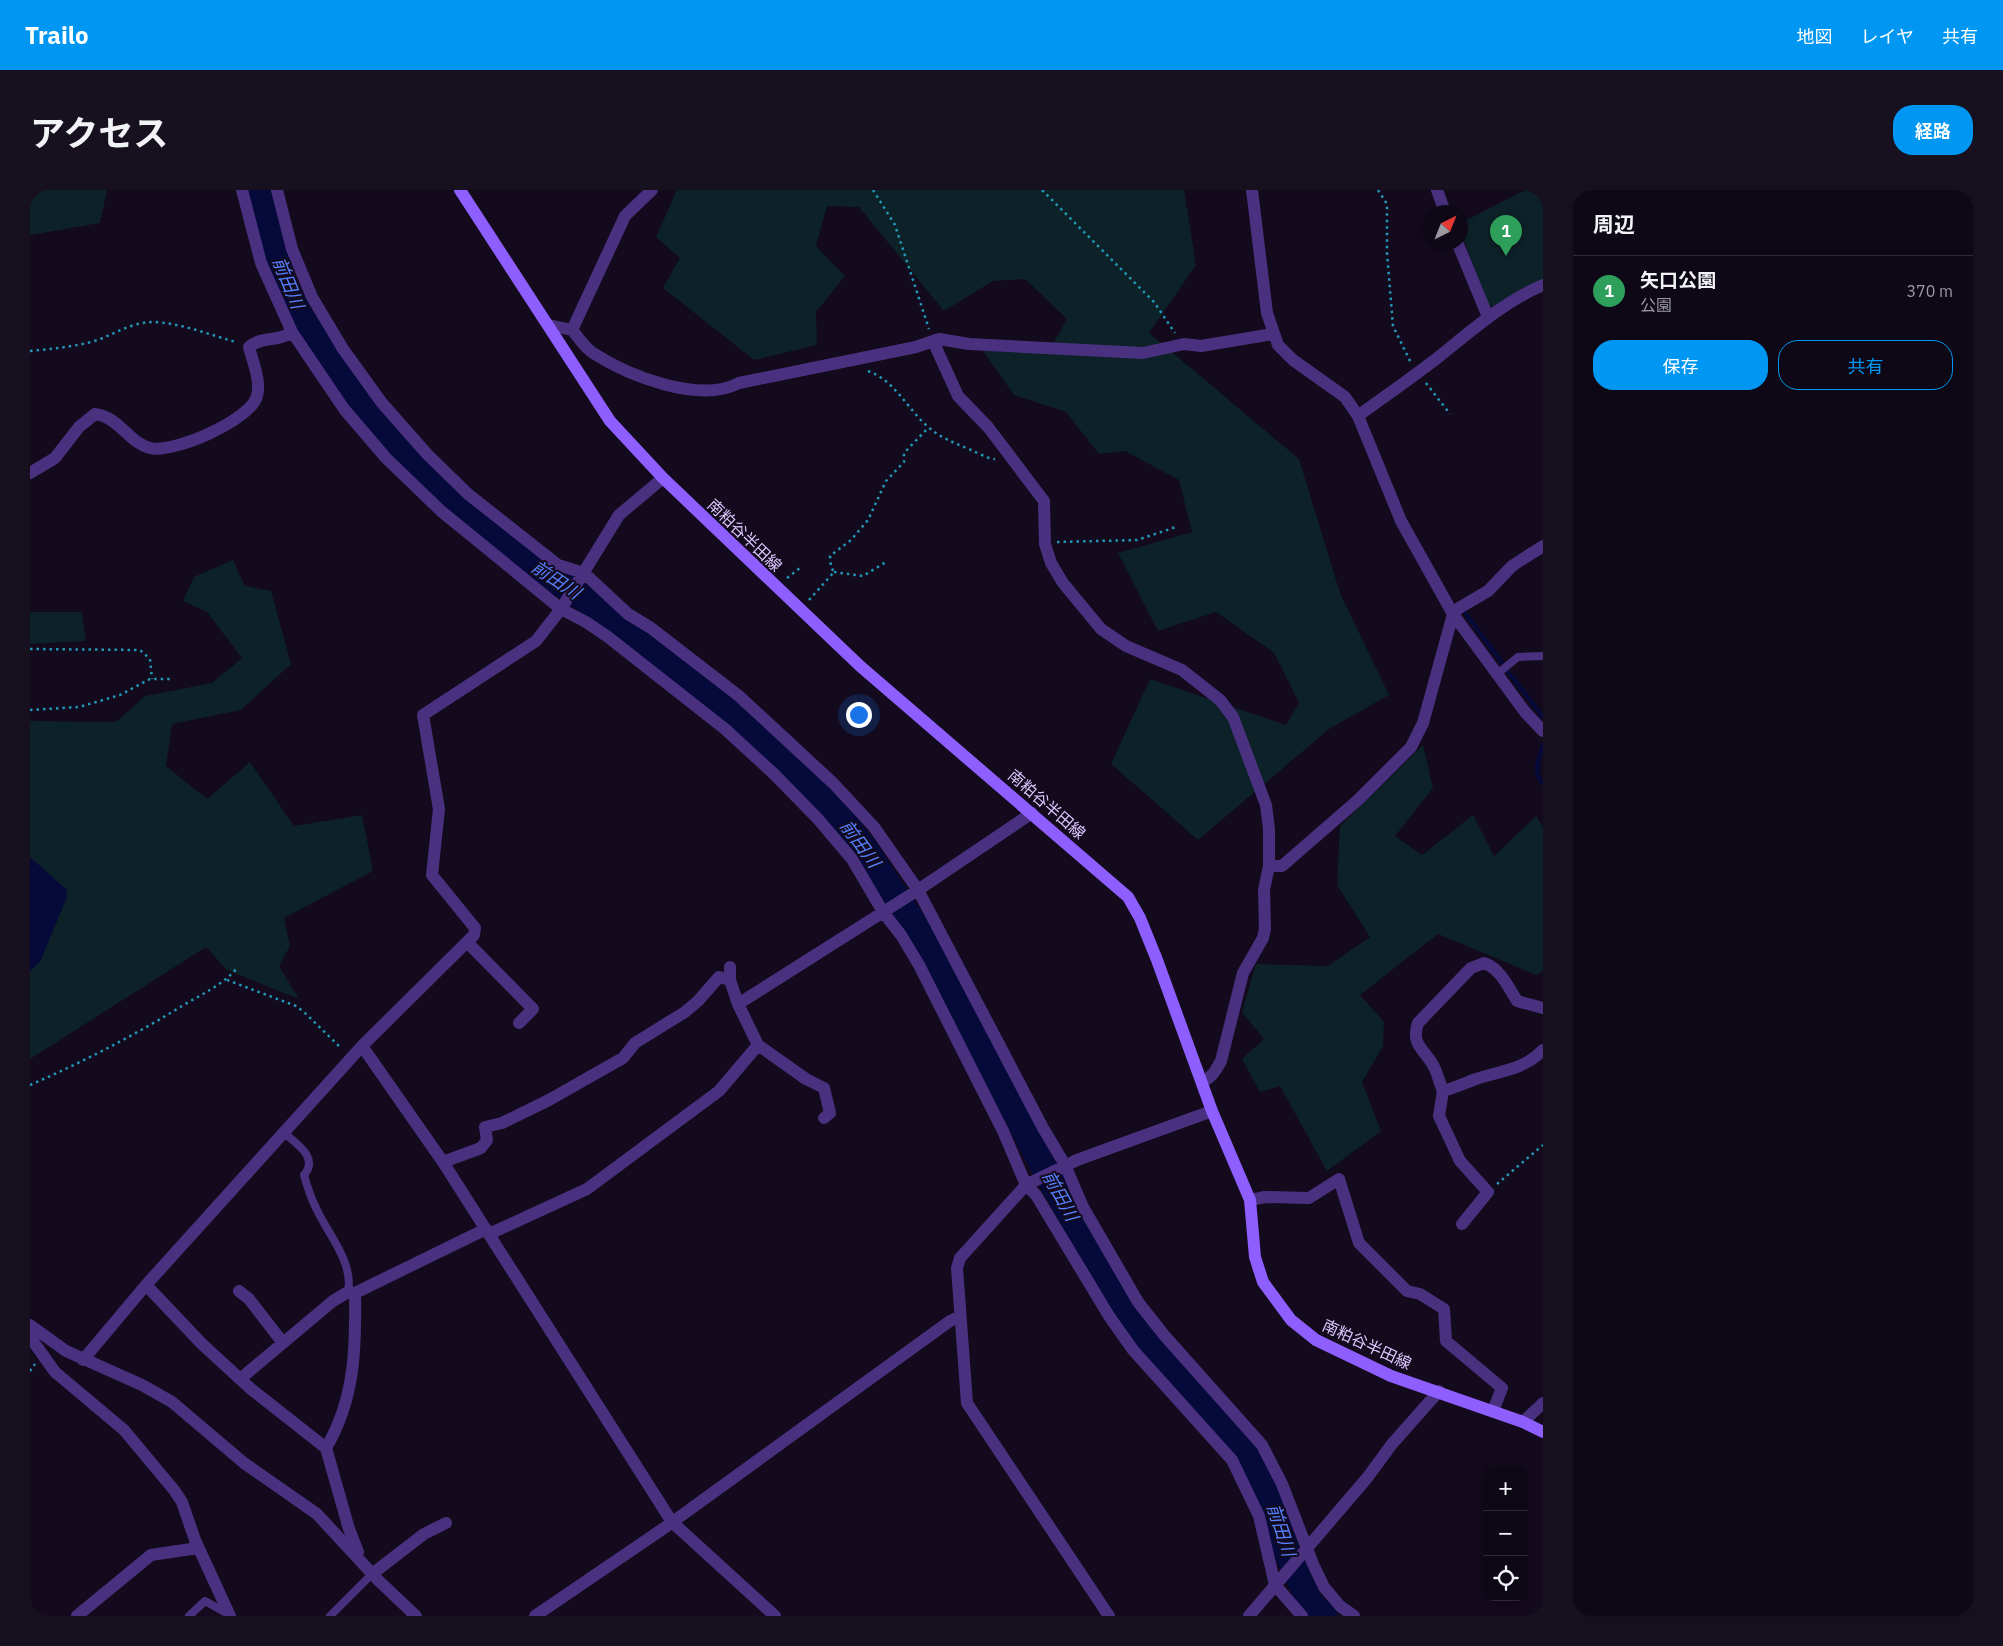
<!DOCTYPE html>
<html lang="ja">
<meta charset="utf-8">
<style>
:root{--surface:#0e0816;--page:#17111f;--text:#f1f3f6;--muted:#9b9aa1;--line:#2e2935;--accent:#0097f2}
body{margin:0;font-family:"IBM Plex Sans","Noto Sans JP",sans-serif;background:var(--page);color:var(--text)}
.controls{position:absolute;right:15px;bottom:15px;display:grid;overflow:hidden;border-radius:10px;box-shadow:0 2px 8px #0003}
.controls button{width:45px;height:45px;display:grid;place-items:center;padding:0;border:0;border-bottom:1px solid var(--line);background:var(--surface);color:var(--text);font:25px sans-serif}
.compass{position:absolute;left:1393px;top:15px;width:45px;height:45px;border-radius:50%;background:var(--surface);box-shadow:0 2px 8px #0003;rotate:43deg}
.you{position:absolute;left:828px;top:524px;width:18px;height:18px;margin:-12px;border:4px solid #fff;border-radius:50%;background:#1a73e8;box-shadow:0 0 0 8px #1a73e833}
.badge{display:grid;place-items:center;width:32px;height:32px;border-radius:50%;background:var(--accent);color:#fff;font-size:16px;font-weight:700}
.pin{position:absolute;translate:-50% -41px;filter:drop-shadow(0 1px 2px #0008)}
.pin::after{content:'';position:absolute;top:26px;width:18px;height:15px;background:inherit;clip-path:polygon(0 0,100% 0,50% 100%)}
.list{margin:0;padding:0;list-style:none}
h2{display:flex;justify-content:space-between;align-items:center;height:65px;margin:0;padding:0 20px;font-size:21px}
h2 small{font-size:16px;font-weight:400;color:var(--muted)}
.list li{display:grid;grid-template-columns:32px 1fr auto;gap:15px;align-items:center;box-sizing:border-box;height:70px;padding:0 20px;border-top:1px solid var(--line)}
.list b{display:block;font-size:19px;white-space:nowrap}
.list p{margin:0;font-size:16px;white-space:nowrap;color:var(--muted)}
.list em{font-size:16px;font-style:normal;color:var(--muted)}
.actions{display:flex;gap:10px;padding:15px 20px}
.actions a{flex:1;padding:11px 0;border:1px solid var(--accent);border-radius:20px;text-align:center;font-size:18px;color:var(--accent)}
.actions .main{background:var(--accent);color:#fff}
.icon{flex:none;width:28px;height:28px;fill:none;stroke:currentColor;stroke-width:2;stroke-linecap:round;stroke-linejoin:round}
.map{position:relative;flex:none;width:1513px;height:1426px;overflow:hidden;border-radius:20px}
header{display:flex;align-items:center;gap:30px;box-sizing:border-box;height:70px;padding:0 25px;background:var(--accent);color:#fff}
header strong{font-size:24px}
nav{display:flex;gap:28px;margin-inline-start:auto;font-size:18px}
.intro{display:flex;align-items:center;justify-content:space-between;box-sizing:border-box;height:120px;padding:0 30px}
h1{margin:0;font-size:35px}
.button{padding:12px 22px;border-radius:20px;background:var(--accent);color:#fff;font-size:18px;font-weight:700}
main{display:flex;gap:30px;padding:0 30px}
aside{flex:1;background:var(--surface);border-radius:20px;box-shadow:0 2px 8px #0003}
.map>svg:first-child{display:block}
.green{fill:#0d2128}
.water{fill:#050a3b}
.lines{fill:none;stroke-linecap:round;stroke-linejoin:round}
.stream{stroke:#050a3b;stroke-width:4.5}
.river{stroke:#050a3b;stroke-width:26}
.path{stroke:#2496b6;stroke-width:2.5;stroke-dasharray:2.5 4;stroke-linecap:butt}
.service{stroke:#4a3180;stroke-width:8}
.minor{stroke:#4a3180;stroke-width:12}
.secondary{stroke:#8e5eff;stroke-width:12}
.labels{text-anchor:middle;stroke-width:4;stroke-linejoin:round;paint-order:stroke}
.street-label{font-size:16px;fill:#ddc7ff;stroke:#130a1d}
.water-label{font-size:18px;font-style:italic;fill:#5581ff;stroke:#130a1d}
</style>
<header>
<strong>Trailo</strong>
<nav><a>地図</a><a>レイヤ</a><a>共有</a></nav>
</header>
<div class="intro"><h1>アクセス</h1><a class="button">経路</a></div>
<main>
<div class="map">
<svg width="1513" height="1426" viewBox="0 0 1513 1426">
<rect width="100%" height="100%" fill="#130a1d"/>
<path class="green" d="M0,0h77l-7,33 -70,12z
M647,0h507l12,75 -47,68 150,126 41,134 49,102 -60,34 -131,111 -87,-76 39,-85 136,46 13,-22 -25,-50 -58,-41 -58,19 -40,-78 74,-21 -13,-52 -54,-29 -26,3 -33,-42 -52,-17 -31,-44h66l18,-32 -42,-40 -32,2 -49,30 -85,-104 -32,-1 -11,40 29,30 -29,36 1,33 -63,15 -91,-72 17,-30 -24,-21z
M1495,0h18v90l-22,9 -28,18 -6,-4 -26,-71v-9z
M203,370l12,26 26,5 20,73 -50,46 -69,14 -6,42 41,33 43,-37 44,64 68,-11 11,56 -89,47 6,28 -11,20 20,33 -72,-29 -21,-23 -176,112v-338l86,1 29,-26 67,-13 30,-25 -35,-46 -24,-11 11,-24z
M0,422h52l4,29 -56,3z
M1393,555l10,43 -38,48 27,19 51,-40 21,41 42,-40 7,11v144l-7,4 -98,-41 -78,61 24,27 -1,24 -21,36 19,49 -54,40 -47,-85 -20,6 -18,-33 22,-20 -22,-27 14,-48 72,2 42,-29 -33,-52 3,-59z"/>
<path class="water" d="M0,667l37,33v7l-27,65 -10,9z"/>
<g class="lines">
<path class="stream" d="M1435,423l38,51
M1476,479l37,48
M1513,555c-4,14 -11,27 0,38"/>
<path class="river" d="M230,0l22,89 16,33 47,72 71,81 60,55 52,42 79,52 132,104 46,42 60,63 19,25 59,89 120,229 81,143 24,33 93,100 29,54 18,60 23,48 13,12"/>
<path class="path" d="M843,0l22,35 34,104
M1012,0l112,112 21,31
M1348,0l9,14v49l6,73 18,37
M0,161c21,-2 41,-4 61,-9 22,-6 38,-20 63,-20 27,1 56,13 82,20
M838,181c26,9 39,37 59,55 13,12 28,17 44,24 7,3 17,9 24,9
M1396,193l24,31
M1027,352l80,-2 39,-13
M804,382l29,4 23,-14
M757,388l13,-10
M779,410l25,-28 -3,-5 -1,-11 21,-16 17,-20 18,-39 18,-19v-9l24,-25
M0,459l110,1 10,9 2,20
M0,520l49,-3 41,-12 30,-16h22
M197,790l69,26 8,6 37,36
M0,895c53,-23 103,-49 152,-79 20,-12 41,-21 56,-39
M1467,994l46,-39
M0,1181l5,-7"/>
<path class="service" d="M1467,484l21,-17 25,-1
M254,943c13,11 35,25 20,42 3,11 7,23 12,33 11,25 38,54 32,84
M159,1426l16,-15 23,13
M300,1426l42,-42"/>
<path class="minor" d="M212,0l19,73 31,69 52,77 42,49 55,53 120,98 25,13 22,15 117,92 49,45 44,45 34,40 31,53 18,23 18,30 84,166 23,54 10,10 73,121 24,34 99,110 27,56 16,69 27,31
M247,0l15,59 20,48 31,52 39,54 45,51 41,40 90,71 26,8 44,41 23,14 88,68 94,87 41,44 44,63 125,238 22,37 18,42 55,95 26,33 98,110 20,39 31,80 11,23 16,19 14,10
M1222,0l15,123 11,32 15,15 52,37 13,19 43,105 52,93 72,98 18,19
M1407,0l8,22
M1427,52l31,75
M519,135l23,5 53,-114 27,-26
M542,140c7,8 13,18 21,23 36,23 106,51 146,30l177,-36 23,-8 30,5 174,9 41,-9 17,2 72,-12
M903,151l25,55 30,31 56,74 1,43 6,19 12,20 38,46 25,17 56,24 38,30 13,17 33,88 3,24v37l-5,24 1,39 -2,9 -20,35 -22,88c-5,8 -9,18 -19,20
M1328,226c26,-19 52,-37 78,-57 34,-27 67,-57 107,-74
M0,283l25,-15 24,-31 16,-13c24,3 33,28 55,34 23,6 101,-28 107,-52 4,-16 -4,-33 -8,-49 12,-11 30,-5 43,-15
M1239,676h13l76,-66 53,-53 12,-24 30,-109 6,-6 29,-17 24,-25 31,-20
M437,752l66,67 -14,14
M700,777v13l8,24
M700,790l-11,-3 -21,24 -13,11 -50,31 -12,15 -74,42 -47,23 -17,4 2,13 -6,8 -38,14 229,360 103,94
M728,855l-20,-41 180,-114 114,-77
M332,856l81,116
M1413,901c-3,-7 -5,-15 -8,-22 -8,-19 -25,-22 -17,-46l53,-55 13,-5c17,6 24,24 33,38l26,7
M1220,1010l15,-3 44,1 30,-19 20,64 48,48 13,3 24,15 2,32 56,47 -9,23
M1432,1034l26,-32 -28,-31 -21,-45 4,-25c11,-3 22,-8 33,-12 24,-8 48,-9 67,-29
M459,1044l98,-45 132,-98 39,-46 48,34 18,9 6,25 -6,5
M116,1095l56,59 49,45 75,59 23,81 9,23
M209,1101l10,8 34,44
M0,1135l36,26 76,34 30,17 72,61 73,51 61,66 38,36
M0,1147l25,35 69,58 50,60 8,12 13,38 35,76
M53,1170l63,-75 216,-239 112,-111 1,-7 -43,-53 7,-66 -16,-94 113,-74 25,-32 58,-94 44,-37
M210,1189l93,-78 15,-9 7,1 131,-64
M1493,1232l20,-19
M296,1258c29,-49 30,-100 29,-155
M342,1384l52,-40 22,-11
M47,1426l74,-61 47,-7
M505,1426l132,-90 283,-205 10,-5
M1079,1426l-142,-213 -10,-135 3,-10 66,-73 51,-25 135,-49
M1219,1426l118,-138 25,-34 47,-53"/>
<path class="secondary" d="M430,0l150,231 53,57 197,188 268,231 12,21 17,42 55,151 38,89 5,57 8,25 28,38 25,20 75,36 132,46 20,10"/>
</g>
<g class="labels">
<g class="street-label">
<text transform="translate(715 345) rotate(44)" y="6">南粕谷半田線</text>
<text transform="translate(1017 614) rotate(41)" y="6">南粕谷半田線</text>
<text transform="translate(1337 1154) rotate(25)" y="6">南粕谷半田線</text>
</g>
<g class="water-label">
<text transform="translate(258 93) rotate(68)" y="6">前田川</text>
<text transform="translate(526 390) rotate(33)" y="6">前田川</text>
<text transform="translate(830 654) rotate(54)" y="6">前田川</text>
<text transform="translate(1030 1006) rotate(61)" y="6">前田川</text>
<text transform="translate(1251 1340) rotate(72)" y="6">前田川</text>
</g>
</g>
</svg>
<div class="controls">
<button>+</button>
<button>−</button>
<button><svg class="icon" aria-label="locate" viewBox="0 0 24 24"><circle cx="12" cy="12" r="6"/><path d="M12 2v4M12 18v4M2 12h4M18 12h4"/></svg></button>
</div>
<svg class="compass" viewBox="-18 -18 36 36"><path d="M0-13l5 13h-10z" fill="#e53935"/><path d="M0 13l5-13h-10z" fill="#9b9aa1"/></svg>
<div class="you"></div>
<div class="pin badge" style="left:1476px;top:66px;background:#2e9e5b">1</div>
</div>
<aside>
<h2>周辺<small></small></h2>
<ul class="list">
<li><span class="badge" style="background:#2e9e5b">1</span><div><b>矢口公園</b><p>公園</p></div><em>370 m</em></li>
</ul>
<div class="actions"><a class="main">保存</a><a>共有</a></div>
</aside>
</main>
